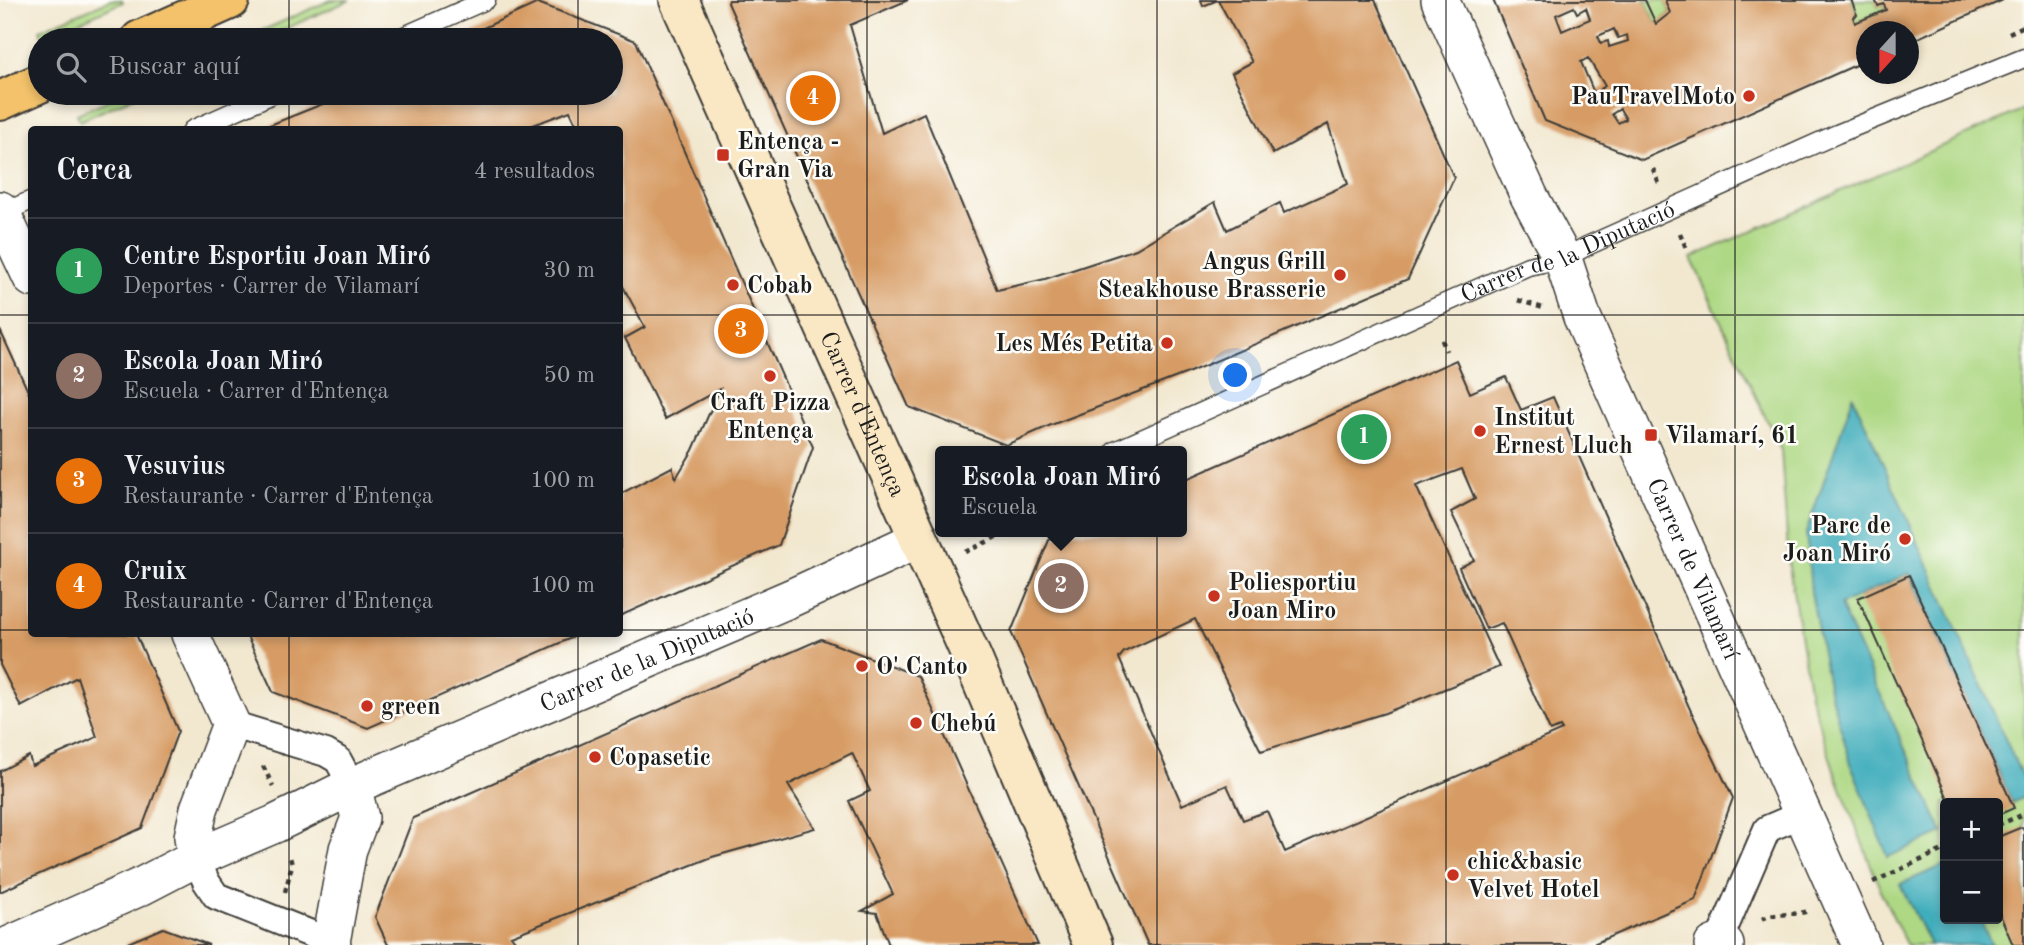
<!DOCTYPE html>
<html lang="es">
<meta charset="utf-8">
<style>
:root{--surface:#171b24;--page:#242831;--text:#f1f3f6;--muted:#9ea1a6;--line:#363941;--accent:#2563eb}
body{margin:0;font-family:"Old Standard TT",serif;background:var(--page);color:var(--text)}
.controls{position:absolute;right:21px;bottom:21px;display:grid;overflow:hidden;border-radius:7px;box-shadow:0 4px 10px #0003}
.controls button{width:63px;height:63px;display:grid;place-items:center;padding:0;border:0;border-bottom:2px solid var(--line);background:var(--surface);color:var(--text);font:35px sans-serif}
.compass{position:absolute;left:1856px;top:21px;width:63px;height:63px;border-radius:50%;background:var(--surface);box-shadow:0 4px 10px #0003;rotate:201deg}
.you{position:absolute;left:1236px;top:376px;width:24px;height:24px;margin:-18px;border:5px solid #fff;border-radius:50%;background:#1a73e8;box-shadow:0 0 0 10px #1a73e833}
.badge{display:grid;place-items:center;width:46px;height:46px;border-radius:50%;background:var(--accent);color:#fff;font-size:23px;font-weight:700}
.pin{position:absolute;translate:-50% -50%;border:4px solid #fff;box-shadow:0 2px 7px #0006}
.popup{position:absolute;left:935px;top:446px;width:252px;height:91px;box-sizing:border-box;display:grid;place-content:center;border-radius:7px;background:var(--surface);filter:drop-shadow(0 2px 5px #0005);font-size:23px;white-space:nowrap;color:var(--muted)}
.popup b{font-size:26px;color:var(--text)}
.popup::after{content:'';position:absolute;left:50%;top:100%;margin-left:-14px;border:14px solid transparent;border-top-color:var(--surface)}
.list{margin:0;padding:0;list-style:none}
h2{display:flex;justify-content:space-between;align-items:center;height:91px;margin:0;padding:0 28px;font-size:30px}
h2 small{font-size:23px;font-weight:400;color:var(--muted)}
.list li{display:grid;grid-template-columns:46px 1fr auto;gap:21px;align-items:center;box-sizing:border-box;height:105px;padding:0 28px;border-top:2px solid var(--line)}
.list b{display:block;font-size:26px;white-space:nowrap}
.list p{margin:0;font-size:23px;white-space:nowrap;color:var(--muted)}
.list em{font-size:23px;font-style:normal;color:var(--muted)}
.icon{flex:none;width:38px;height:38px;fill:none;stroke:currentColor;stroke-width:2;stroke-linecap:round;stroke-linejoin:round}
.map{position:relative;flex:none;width:2024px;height:945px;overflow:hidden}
.search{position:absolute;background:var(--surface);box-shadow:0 4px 10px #0003;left:28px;top:28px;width:595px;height:77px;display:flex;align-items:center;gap:18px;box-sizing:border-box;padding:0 24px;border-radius:38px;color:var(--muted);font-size:26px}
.panel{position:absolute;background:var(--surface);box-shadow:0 4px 10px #0003;left:28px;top:126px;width:595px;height:511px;border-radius:7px}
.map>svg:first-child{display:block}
.green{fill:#aed884;stroke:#657a50;stroke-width:2;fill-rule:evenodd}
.water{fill:#3fadbc;stroke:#2e646c;stroke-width:2}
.building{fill:#d79c65;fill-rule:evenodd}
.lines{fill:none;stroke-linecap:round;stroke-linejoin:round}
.service-casing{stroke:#3c3b37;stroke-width:21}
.pedestrian-casing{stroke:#3c3b37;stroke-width:30}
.minor-casing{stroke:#3c3b37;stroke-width:40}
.secondary-casing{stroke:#3c3b37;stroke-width:42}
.primary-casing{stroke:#3c3b37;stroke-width:42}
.path{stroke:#3c3b37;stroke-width:4.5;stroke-dasharray:5 5;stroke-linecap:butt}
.service{stroke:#fff;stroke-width:18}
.pedestrian{stroke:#fff;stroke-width:26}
.minor{stroke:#fff;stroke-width:37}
.secondary{stroke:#fae7c3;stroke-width:38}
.primary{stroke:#f3c26a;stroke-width:38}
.grid{fill:none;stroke:#1c1c1c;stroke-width:2;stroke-opacity:0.55}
.poi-dot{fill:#c8321e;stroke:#fdfcf7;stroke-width:2.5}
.labels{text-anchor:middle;stroke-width:5;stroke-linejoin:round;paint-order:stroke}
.poi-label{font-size:24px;font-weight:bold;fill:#1c1c1c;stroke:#fdfcf7;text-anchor:start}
.street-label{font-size:24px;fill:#1c1c1c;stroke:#fdfcf7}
</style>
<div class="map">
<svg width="2024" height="945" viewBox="0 0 2024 945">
<rect width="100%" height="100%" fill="#fdfcf7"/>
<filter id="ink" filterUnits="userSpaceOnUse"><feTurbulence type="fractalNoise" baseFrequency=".0143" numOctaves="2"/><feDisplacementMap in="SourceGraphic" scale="14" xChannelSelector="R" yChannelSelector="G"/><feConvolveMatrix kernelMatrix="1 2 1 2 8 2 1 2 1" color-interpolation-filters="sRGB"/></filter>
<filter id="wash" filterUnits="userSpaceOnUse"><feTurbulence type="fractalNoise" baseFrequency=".00686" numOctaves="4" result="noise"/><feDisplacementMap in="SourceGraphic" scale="28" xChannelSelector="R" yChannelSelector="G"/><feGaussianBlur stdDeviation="1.57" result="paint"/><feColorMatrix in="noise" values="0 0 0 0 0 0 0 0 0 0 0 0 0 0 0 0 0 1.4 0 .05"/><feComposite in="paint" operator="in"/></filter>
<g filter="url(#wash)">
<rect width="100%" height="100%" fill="#f2e8d0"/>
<path class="green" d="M110,0h12l1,2 -80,36 -3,-8z
M331,0h19l-90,40h-19z
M1645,0h20l5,13 -14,11z
M1851,0h24l3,6 6,-2 2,6 -31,13 -2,-6 4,-3z
M124,93h19l-63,28 -3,-7z
M2024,109v836h-117l-25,-51 -48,-124 -24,-75 -21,-129 -8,-116 -90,-192zM1945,803h53v116h-53z"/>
<path class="water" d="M1853,396l171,385v16l-12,6 -103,-230 -69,32 103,228 -55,24 -36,-90 -24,-81 -17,-94 -5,-59z
M1945,865v54h35l12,26h-62l-30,-61z"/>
<g id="blocks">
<path class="building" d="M729,0h179l-58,25 32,108 42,-20 73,177 48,-11 91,-30 79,-47 12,28 53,-27 4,10 64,-29 -20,-60 -55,30 -41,-81 20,-11 -34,-62h157l79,178 -46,101 -223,95 -134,51 -45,20 -97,-38 -181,-404z
M1201,0h17l-15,6z
M1493,0h152l11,24 14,-11 -5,-13h186l6,15 -4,2 2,6 31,-13 -2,-6 -6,2 -3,-6h128l-94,42v-10h-42v28l-225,100 -97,-39zM1574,7l3,6 9,-5 4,11 -28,12 -6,-16zM1614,29l4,9 9,-3 1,6 -19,6 -1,-6 -7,2 -3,-7zM1588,58l17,28 -11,7 -13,-31zM1620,109l6,10 -8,4 -6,-9z
M538,3l98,38 177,406 -34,98 -159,71v-122l52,-27 4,11 17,-28 27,-61 -55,30 -40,-81 20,-11 -25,-46v-151h-41l-9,-19 -50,19 -260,-1 90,-36h261v-53h-154z
M0,330l32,70v234h104l42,97 -36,97 -142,64v-121l29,-15 3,10 65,-29 -20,-60 -56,30 -21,-42z
M1456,360l14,33 36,-16 15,33 32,-13 136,310 40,83 4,8 -38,102 -104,45h-443l-137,-313 38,-92 21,-8h112v-51zM1462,469l13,30 -24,13 23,48 -15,8 27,61 16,-6 48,108 10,-4 2,3 -277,122 -18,-41 -24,9 -16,-35 -45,20 -63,-147 5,-6 71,-33 66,132 124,-38 114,-46 -83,-181z
M1909,575l105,233 -16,7v-12h-48l-92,-205z
M246,634h334l-212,94 -95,-36z
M821,639l97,37 120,269h-149l-12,-32 -15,-2 31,-17 -44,-93 21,-10 -18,-38 -64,32 27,43 -103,29 -201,79 7,9h-130l-13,-28 38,-99z
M2022,827l2,4v114h-11l-15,-35v-73z
M163,928l46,17h-86z"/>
</g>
</g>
<g filter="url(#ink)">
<use href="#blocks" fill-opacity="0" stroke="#3c3b37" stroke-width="2"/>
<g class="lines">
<defs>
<g id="service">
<path d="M395,40l91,-40"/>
<path d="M192,130l83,-37"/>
<path d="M0,214l32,-14"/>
<path id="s1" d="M1115,451l413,-185 35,-7 24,-13 250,-112 187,-76"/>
</g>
<path id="pedestrian" d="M231,724l95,29 12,7 14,26
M196,858l10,23 10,15 115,46
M1718,943l49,-114 35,-15"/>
<g id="minor">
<path id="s2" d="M1440,0l89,196 34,63 19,58 279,628"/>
<path d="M0,210l32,68"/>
<path d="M190,634l41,90 -32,85 -6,28 3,21"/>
<path id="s3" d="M10,945l132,-59 54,-28 79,-34 77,-38 439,-188 128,-59"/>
<path d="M332,945l-1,-3 17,-93 12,-31 -8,-32"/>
<path d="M1713,945l5,-2 7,2"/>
</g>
<g id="secondary">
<path id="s4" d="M679,0l294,660 120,285"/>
</g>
<path id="primary" d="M140,40l90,-40
M0,101l40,-18"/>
</defs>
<use href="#service" class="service-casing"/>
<use href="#pedestrian" class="pedestrian-casing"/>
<use href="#minor" class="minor-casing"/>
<use href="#secondary" class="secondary-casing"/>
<use href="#primary" class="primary-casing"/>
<path class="path" d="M2009,33l15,-7
M1653,169l6,14
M1680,233l6,15
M1518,300l25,8
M1442,340l4,11
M965,552l24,-11 15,-9
M263,766l10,20
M1998,825l26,-11
M1873,882l72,-33
M285,892l7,-27 -2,-8
M1762,919c14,-7 31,-3 46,-8"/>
<use href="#service" class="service"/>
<use href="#pedestrian" class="pedestrian"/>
<use href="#minor" class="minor"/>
<use href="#secondary" class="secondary"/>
<use href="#primary" class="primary"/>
</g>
</g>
<path class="grid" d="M289,0v40M578,0v40M867,0v945M1157,0v945M1446,0v945M1735,0v945M289,93v37M578,93v37M0,315h32M620,315h1404M0,630h32M620,630h1404M289,634v311M578,634v311"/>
<g class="poi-dot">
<circle cx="1749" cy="96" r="7"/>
<rect x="716" y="148" width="14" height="14" rx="3.5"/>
<circle cx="1340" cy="275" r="7"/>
<circle cx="733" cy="285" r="7"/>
<circle cx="1167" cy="343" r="7"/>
<circle cx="770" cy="376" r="7"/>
<circle cx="1480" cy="431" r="7"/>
<rect x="1644" y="428" width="14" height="14" rx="3.5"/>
<circle cx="1905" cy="539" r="7"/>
<circle cx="1214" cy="596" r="7"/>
<circle cx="862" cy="666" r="7"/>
<circle cx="367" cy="706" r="7"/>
<circle cx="916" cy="723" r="7"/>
<circle cx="595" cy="757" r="7"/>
<circle cx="1453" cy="875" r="7"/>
</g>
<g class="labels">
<g class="poi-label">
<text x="1735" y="104" text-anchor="end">PauTravelMoto</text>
<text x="737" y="149">Entença -<tspan x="737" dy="28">Gran Via</tspan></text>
<text x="1326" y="269" text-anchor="end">Angus Grill<tspan x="1326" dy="28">Steakhouse Brasserie</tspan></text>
<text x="747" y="293">Cobab</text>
<text x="1153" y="351" text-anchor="end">Les Més Petita</text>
<text x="770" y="410" text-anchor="middle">Craft Pizza<tspan x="770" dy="28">Entença</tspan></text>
<text x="1494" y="425">Institut<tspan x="1494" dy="28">Ernest Lluch</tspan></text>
<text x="1665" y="443">Vilamarí, 61</text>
<text x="1891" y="533" text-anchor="end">Parc de<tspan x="1891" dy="28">Joan Miró</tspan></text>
<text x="1228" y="590">Poliesportiu<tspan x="1228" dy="28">Joan Miro</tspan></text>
<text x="876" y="674">O' Canto</text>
<text x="381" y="714">green</text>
<text x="930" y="731">Chebú</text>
<text x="609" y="765">Copasetic</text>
<text x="1467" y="869">chic&amp;basic<tspan x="1467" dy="28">Velvet Hotel</tspan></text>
</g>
<g class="street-label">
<text dy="8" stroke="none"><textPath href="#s1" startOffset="495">Carrer de la Diputació</textPath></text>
<text dy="8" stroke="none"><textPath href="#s4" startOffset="453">Carrer d'Entença</textPath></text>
<text dy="8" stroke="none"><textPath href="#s2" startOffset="623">Carrer de Vilamarí</textPath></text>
<text dy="8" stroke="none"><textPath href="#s3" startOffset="698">Carrer de la Diputació</textPath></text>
</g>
</g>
</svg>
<div class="controls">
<button>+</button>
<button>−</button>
</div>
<svg class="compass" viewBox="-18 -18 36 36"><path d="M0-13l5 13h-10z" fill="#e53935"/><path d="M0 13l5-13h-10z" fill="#9ea1a6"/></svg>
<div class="you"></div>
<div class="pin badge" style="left:1364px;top:437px;background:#2e9e5b">1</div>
<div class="pin badge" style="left:1061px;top:586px;background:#8d6e63">2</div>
<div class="popup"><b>Escola Joan Miró</b>Escuela</div>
<div class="pin badge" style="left:741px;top:331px;background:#e8710a">3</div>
<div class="pin badge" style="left:813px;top:98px;background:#e8710a">4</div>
<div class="search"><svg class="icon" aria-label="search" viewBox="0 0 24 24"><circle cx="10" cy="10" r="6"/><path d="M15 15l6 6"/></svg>Buscar aquí</div>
<section class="panel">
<h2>Cerca<small>4 resultados</small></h2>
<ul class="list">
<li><span class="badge" style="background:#2e9e5b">1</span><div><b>Centre Esportiu Joan Miró</b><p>Deportes · Carrer de Vilamarí</p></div><em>30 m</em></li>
<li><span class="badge" style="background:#8d6e63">2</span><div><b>Escola Joan Miró</b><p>Escuela · Carrer d'Entença</p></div><em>50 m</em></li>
<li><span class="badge" style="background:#e8710a">3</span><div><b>Vesuvius</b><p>Restaurante · Carrer d'Entença</p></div><em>100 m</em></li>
<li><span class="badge" style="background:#e8710a">4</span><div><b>Cruix</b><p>Restaurante · Carrer d'Entença</p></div><em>100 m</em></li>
</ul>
</section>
</div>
